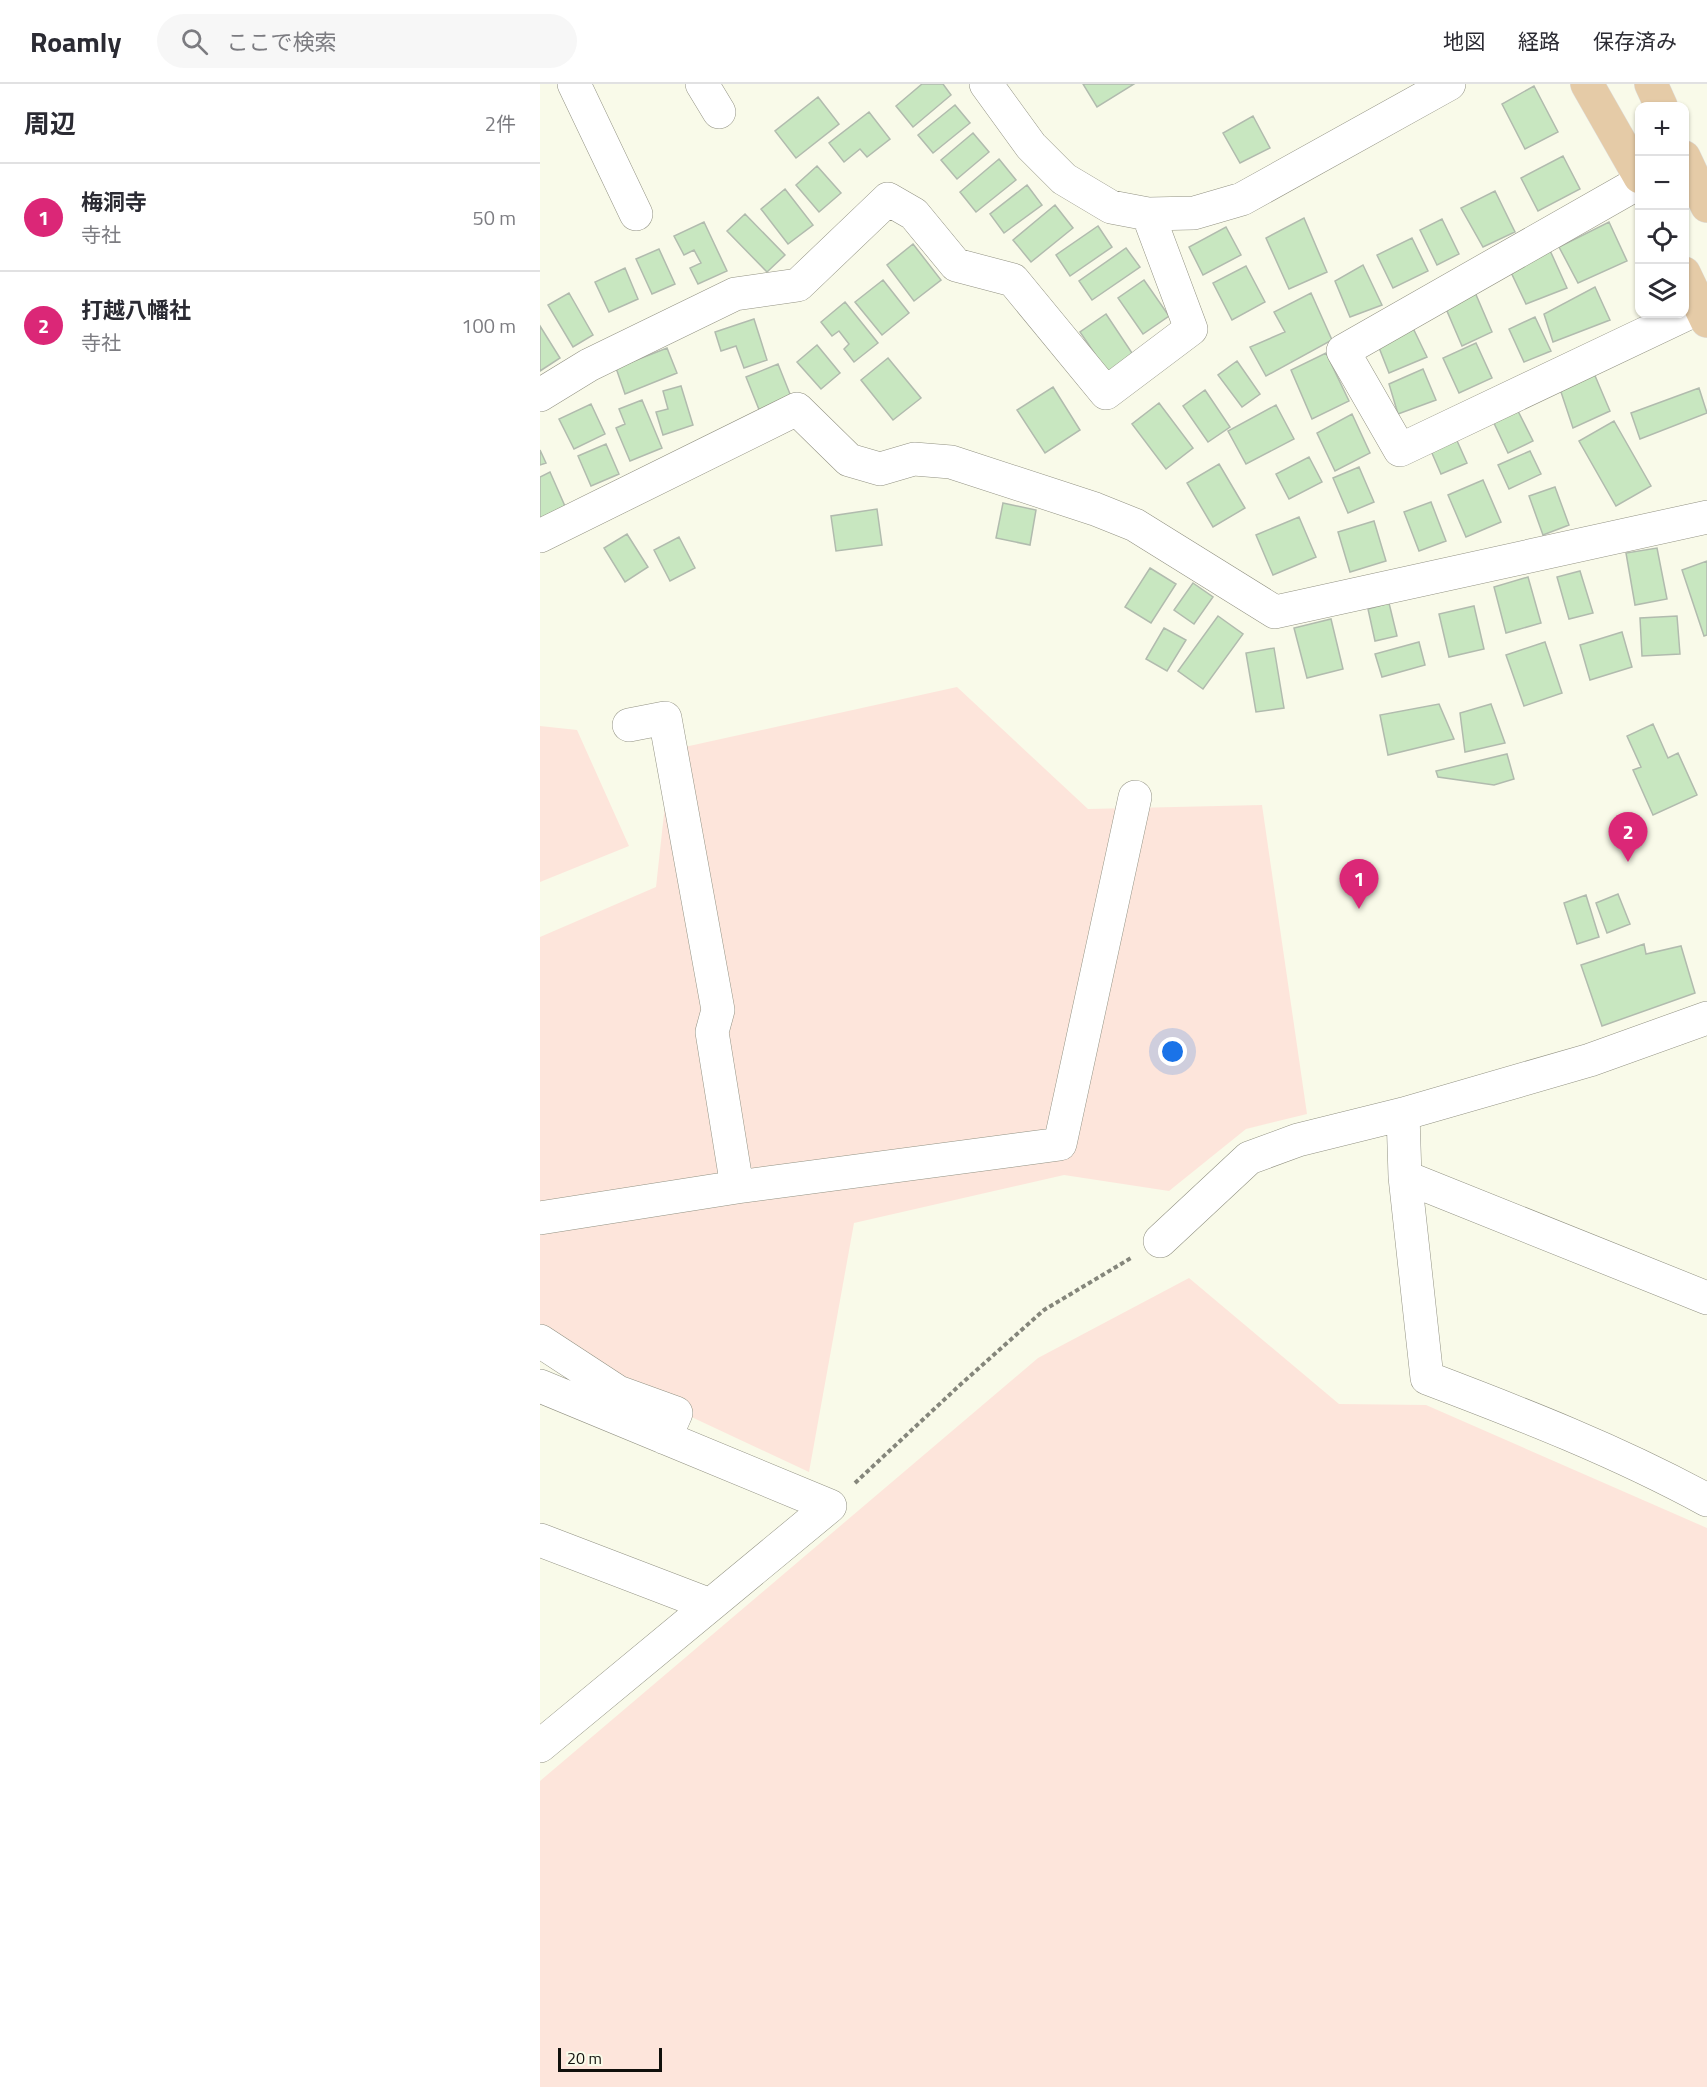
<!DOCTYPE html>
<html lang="ja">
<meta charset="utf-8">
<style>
:root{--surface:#fff;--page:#f7f7f7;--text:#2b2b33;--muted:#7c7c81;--line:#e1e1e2;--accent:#db2777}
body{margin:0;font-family:"Titillium Web","Noto Sans JP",sans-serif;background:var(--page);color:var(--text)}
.controls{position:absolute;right:18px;top:18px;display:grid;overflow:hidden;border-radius:12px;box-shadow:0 2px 4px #0004}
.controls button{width:54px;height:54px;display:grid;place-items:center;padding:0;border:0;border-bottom:2px solid var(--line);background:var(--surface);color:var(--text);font:30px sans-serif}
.scale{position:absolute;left:18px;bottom:15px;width:104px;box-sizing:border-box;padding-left:6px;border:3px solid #10100b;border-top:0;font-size:16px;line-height:21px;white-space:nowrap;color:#10100b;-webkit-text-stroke:4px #f9fae9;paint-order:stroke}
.you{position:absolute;left:633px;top:968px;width:21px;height:21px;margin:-15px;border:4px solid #fff;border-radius:50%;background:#1a73e8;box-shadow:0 0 0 9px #1a73e833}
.badge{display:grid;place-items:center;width:39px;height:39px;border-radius:50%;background:var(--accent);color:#fff;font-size:20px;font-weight:700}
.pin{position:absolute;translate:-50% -50px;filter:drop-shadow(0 2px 3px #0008)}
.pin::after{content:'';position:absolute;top:32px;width:21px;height:18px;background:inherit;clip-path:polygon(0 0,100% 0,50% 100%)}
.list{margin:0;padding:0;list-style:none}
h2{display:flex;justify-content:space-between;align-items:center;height:78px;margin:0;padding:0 24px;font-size:26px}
h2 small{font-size:20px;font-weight:400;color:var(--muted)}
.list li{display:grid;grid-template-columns:39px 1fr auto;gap:18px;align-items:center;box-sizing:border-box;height:108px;padding:0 24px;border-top:2px solid var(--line)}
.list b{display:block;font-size:22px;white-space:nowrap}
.list p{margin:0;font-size:20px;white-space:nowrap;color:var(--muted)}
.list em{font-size:20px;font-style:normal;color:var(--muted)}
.icon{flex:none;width:33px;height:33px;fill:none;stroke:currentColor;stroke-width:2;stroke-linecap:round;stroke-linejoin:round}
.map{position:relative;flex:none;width:1167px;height:2003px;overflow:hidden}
header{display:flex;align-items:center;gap:36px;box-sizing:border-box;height:84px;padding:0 30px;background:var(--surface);border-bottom:2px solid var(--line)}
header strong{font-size:28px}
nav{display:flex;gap:33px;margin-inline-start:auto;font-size:21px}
.search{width:420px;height:54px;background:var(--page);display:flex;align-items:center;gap:15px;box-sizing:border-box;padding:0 21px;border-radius:33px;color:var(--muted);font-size:22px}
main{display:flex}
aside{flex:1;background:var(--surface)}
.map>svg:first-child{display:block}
.green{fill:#fde5db}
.building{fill:#c8e7c0;stroke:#b1bbae;stroke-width:1.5}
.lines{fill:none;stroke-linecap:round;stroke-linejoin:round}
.minor-casing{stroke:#929283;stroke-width:34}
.major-casing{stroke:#dededd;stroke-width:34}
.path{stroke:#85867b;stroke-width:4;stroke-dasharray:4.5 3;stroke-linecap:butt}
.minor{stroke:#fff;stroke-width:33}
.major{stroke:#e5cba7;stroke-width:33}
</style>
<header>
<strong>Roamly</strong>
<div class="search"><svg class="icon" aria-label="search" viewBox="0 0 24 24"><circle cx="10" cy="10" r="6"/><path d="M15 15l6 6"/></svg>ここで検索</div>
<nav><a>地図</a><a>経路</a><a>保存済み</a></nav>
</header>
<main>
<aside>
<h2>周辺<small>2件</small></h2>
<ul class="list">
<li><span class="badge">1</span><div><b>梅洞寺</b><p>寺社</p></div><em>50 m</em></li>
<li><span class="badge">2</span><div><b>打越八幡社</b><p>寺社</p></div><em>100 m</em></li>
</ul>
</aside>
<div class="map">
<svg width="1167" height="2003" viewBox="0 0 1167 2003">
<rect width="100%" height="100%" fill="#f9fae9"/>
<path class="green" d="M417,603l131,122 174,-4 45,309 -61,15 -77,62 -105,-16 -210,48 -45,249 -269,-126v-409l116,-50 15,-137z
M0,642l37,4 52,116 -89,36z
M649,1194l150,126 87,1 281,123v559h-1167v-306l498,-423z"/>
<path class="building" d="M382,0h21l8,11 -38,32 -17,-21z
M543,0h51l-37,23z
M994,2l24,46 -33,17 -23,-45z
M278,13l21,27 -43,34 -21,-27z
M415,21l15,18 -37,30 -15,-18z
M329,28l21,27 -23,18 -7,-8 -16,13 -15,-19z
M713,32l17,32 -30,15 -17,-30z
M433,49l16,19 -32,27 -16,-19z
M1023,72l17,33 -42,22 -17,-33z
M459,75l17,21 -40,32 -16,-20z
M277,82l24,27 -22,19 -23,-27z
M487,101l15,20 -38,28 -14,-19z
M245,105l28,36 -25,19 -27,-35z
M955,107l20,41 -32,15 -22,-39z
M515,121l18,23 -42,34 -18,-22z
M205,130l40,41 -18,17 -40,-41z
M764,134l23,54 -38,17 -23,-51z
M902,135l17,35 -22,11 -17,-35z
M164,138l23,49 -29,13 -8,-16 11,-5 -7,-13 -10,5 -10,-19z
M1069,138l18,39 -49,22 -19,-36z
M558,142l14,21 -42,29 -14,-21z
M686,143l15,28 -38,20 -14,-28z
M872,154l16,33 -35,17 -16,-33z
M373,160l28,36 -27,21 -27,-36z
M1008,162l19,42 -41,16 -18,-38z
M586,164l14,19 -48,33 -13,-19z
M119,165l16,35 -23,10 -16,-35z
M823,181l19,40 -32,12 -15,-36z
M706,182l19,36 -33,18 -19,-37z
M85,184l13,31 -29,13 -14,-30z
M343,196l26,33 -27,22 -27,-33z
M604,196l25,36 -26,18 -25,-36z
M1055,203l15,33 -57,22 -9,-28z
M934,206l18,42 -30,14 -18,-42z
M29,209l24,42 -20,12 -25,-42z
M771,209l21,47 -66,36 -16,-29 35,-15 -11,-20z
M305,218l33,41 -24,19 -10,-13 5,-5 -10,-13 -7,5 -11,-14z
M566,230l30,45 -26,17 -30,-44z
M995,233l16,34 -27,11 -15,-33z
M214,235l13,41 -23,8 -8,-22 -15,5 -6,-19z
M0,242l20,32 -20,13z
M872,242l15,31 -38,16 -11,-28z
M936,259l16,35 -33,15 -16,-35z
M277,261l23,28 -19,16 -24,-27z
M127,264l10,25 -52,21 -9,-26z
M786,269l23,48 -37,18 -21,-49z
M348,274l33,40 -28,22 -32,-40z
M697,277l23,33 -18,13 -24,-32z
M238,280l14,35 -32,13 -14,-35z
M883,285l13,31 -38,14 -9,-30z
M1053,287l17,40 -37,17 -14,-42z
M141,302l12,39 -30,10 -7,-23 12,-3 -5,-18z
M513,303l27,43 -35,23 -28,-43z
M1159,304l8,25 -67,26 -9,-26z
M665,306l25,37 -22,15 -25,-36z
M102,316l20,48 -32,13 -14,-33 9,-4 -6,-15z
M619,319l34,45 -27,21 -34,-45z
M51,320l14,30 -31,15 -15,-30z
M736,321l18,34 -48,25 -18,-33z
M977,325l16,32 -25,12 -15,-32z
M812,330l18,39 -35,18 -18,-38z
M1074,337l37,65 -35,20 -37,-65z
M914,350l13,29 -26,11 -13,-30z
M66,360l13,30 -28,12 -13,-30z
M0,366l6,13 -6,2z
M990,367l11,23 -32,15 -11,-24z
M769,373l13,25 -33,17 -13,-25z
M679,380l26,44 -32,19 -26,-44z
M819,383l15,35 -26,11 -15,-35z
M10,388l18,41 -28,12v-48z
M943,396l18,42 -35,15 -18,-42z
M1015,403l14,38 -26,10 -14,-39z
M891,418l15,39 -27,10 -15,-39z
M463,419l33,7 -6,35 -34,-7z
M337,425l5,36 -46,6 -5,-35z
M759,433l17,40 -43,18 -17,-40z
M834,437l12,40 -36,11 -12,-40z
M87,450l21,33 -23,15 -21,-34z
M139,453l16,31 -25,13 -16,-31z
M1117,464l10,51 -32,6 -9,-52z
M1167,477v74l-3,1 -22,-66z
M610,484l26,16 -25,39 -26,-16z
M1040,487l13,42 -24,6 -12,-42z
M988,493l13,46 -35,10 -12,-46z
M653,499l20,14 -19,27 -20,-14z
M849,519l8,33 -22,5 -7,-32z
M934,522l10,43 -35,8 -10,-43z
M678,532l25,18 -40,55 -25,-18z
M1137,532l3,38 -38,2 -2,-38z
M791,535l12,50 -36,9 -13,-50z
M624,544l22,12 -19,31 -21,-12z
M1082,548l10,35 -42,13 -10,-35z
M879,558l6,23 -43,12 -7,-23z
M1005,558l17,51 -38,13 -18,-51z
M734,564l10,60 -28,4 -10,-59z
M899,620l15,35 -66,16 -8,-40z
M951,620l14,39 -40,9 -5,-39z
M1113,640l15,34 10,-5 19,42 -44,20 -20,-45 8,-3 -14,-31z
M967,670l7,25 -20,6 -56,-8 -2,-6z
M1078,810l12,30 -23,9 -11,-30z
M1046,811l13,42 -22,7 -13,-41z
M1104,860l2,10 35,-8 14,47 -93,33 -21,-61z"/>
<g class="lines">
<defs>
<path id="minor" d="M34,0l62,130
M162,0l17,28
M446,0l45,62 33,33 47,28 37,7 46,-1 48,-14 207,-115
M1100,98l-297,169 57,99 301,-143
M0,311l49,-30 146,-71 63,-9 90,-86 26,15 42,51 57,15 93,113 85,-64 -43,-115
M0,452l257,-127 52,51 31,9 34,-10 37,3 144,47 40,16 140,87 432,-95
M863,1030l2,63 22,201c95,36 190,73 280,122
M865,1093l302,121
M197,1103l323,-43 75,-347
M0,1134l197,-31 -25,-155 6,-22 -53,-292 -36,7
M620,1157l89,-83 49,-18 105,-26 187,-54 117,-42
M0,1257l78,51 58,21 -11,25
M0,1302l290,120 -290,240
M0,1456l170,65"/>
<path id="major" d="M1047,0l53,93
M1111,0l10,22
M1144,73l23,49
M1144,189l23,48"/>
</defs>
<use href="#minor" class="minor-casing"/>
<use href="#major" class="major-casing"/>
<path class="path" d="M315,1399l106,-99 83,-74 87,-52"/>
<use href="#minor" class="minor"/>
<use href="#major" class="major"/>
</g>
</svg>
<div class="controls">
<button>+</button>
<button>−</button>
<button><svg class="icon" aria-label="locate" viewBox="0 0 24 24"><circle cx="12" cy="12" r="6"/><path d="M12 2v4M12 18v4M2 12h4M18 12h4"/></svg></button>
<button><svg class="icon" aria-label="layers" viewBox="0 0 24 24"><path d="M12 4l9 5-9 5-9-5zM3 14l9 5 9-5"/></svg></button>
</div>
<div class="scale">20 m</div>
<div class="you"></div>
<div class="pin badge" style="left:819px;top:825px">1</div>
<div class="pin badge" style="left:1088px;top:778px">2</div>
</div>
</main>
